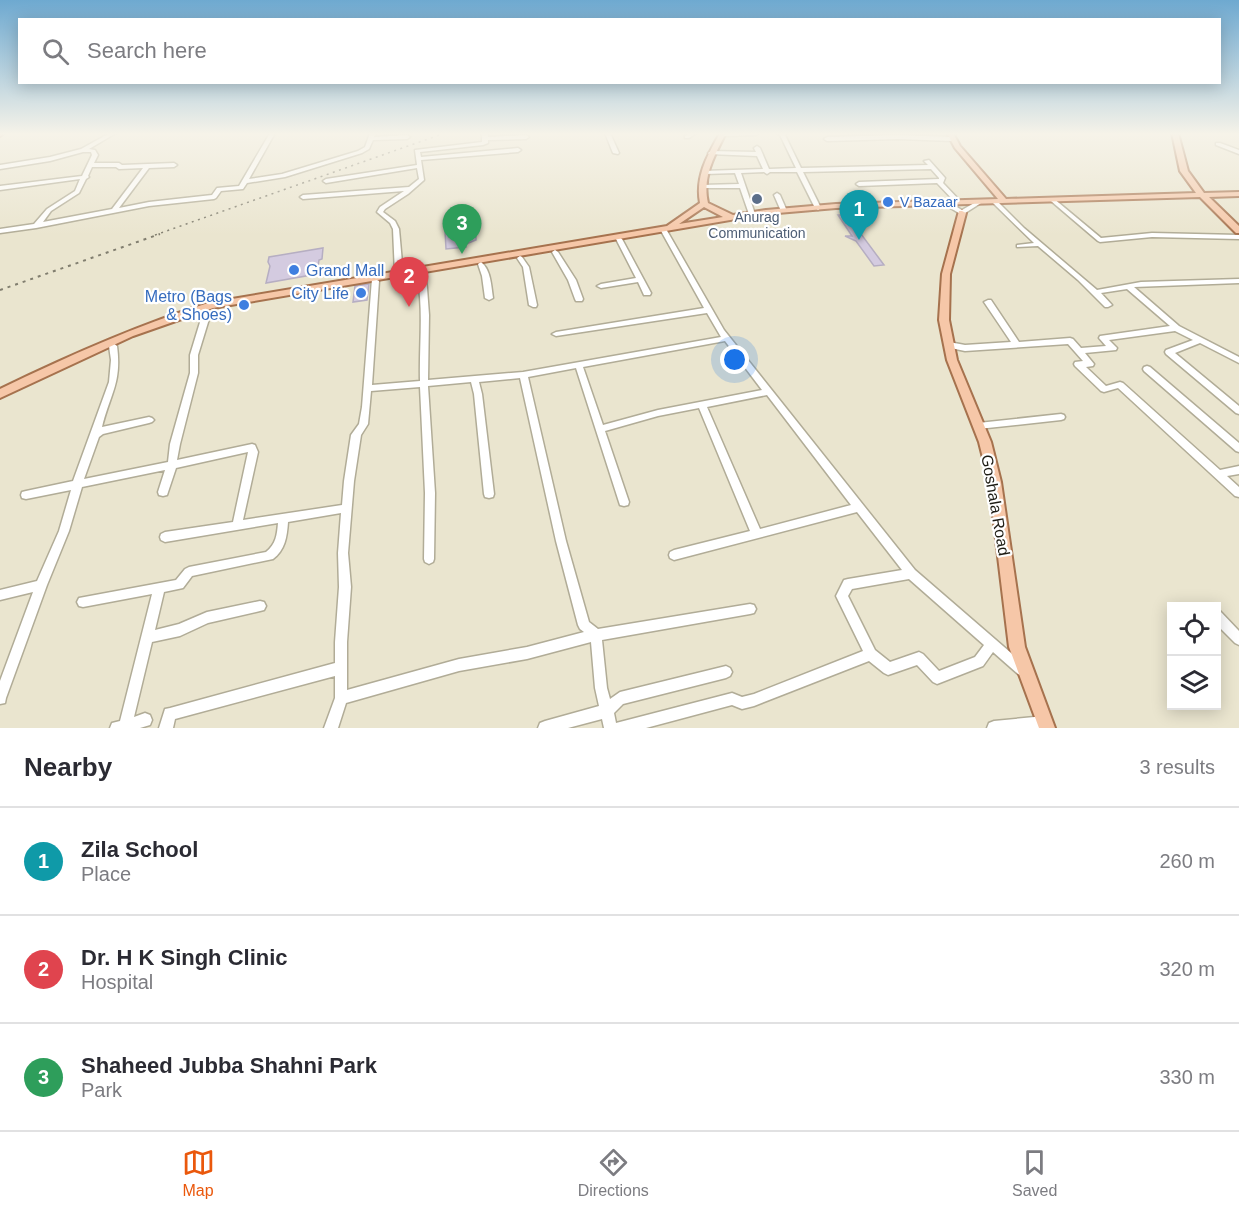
<!DOCTYPE html>
<style>
:root{--surface:#fff;--page:#f2f2f3;--text:#2b2b33;--muted:#7c7c81;--line:#e1e1e2;--accent:#ea580c}
body{margin:0;font-family:Arial,sans-serif;background:var(--page);color:var(--text)}
.controls{position:absolute;right:18px;bottom:18px;display:grid;overflow:hidden;border-radius:0px;box-shadow:0 3px 15px #0003}
.controls button{width:54px;height:54px;display:grid;place-items:center;padding:0;border:0;border-bottom:2px solid var(--line);background:var(--surface);color:var(--text);font:30px sans-serif}
.you{position:absolute;left:735px;top:360px;width:21px;height:21px;margin:-15px;border:4px solid #fff;border-radius:50%;background:#1a73e8;box-shadow:0 0 0 9px #1a73e833}
.badge{display:grid;place-items:center;width:39px;height:39px;border-radius:50%;background:var(--accent);color:#fff;font-size:20px;font-weight:700}
.pin{position:absolute;translate:-50% -50px;filter:drop-shadow(0 2px 3px #0008)}
.pin::after{content:'';position:absolute;top:32px;width:21px;height:18px;background:inherit;clip-path:polygon(0 0,100% 0,50% 100%)}
.list{margin:0;padding:0;list-style:none}
h2{display:flex;justify-content:space-between;align-items:center;height:78px;margin:0;padding:0 24px;font-size:26px}
h2 small{font-size:20px;font-weight:400;color:var(--muted)}
.list li{display:grid;grid-template-columns:39px 1fr auto;gap:18px;align-items:center;box-sizing:border-box;height:108px;padding:0 24px;border-top:2px solid var(--line)}
.list b{display:block;font-size:22px;white-space:nowrap}
.list p{margin:0;font-size:20px;white-space:nowrap;color:var(--muted)}
.list em{font-size:20px;font-style:normal;color:var(--muted)}
.icon{flex:none;width:33px;height:33px;fill:none;stroke:currentColor;stroke-width:2;stroke-linecap:round;stroke-linejoin:round}
.map{position:relative;flex:none;width:1239px;height:728px;overflow:hidden}
.search{position:absolute;background:var(--surface);box-shadow:0 3px 15px #0003;left:18px;right:18px;top:18px;height:66px;display:flex;align-items:center;gap:15px;box-sizing:border-box;padding:0 21px;border-radius:0px;color:var(--muted);font-size:22px}
.sheet{height:402px;background:var(--surface)}
nav{display:flex;justify-content:space-around;align-items:center;box-sizing:border-box;height:84px;border-top:2px solid var(--line);background:var(--surface);font-size:16px;color:var(--muted)}
nav a{display:grid;justify-items:center;gap:3px}
nav .on{color:var(--accent)}
.map>svg:first-child{display:block}
.building{fill:#d4cbe0;stroke:#b6aec2;stroke-width:1.5}
.lines{fill:none;stroke-linecap:round;stroke-linejoin:round}
.minor-casing{stroke:#b1ac97;stroke-width:3}
.major-casing{stroke:#a6724e;stroke-width:4}
.minor{fill:#fff;fill-rule:evenodd}
.major{fill:#f6c7a8;fill-rule:evenodd}
.rail-far1{stroke:#817e6f;stroke-width:1.5;stroke-dasharray:2 4.5;stroke-linecap:butt}
.rail{stroke:#817e6f;stroke-width:2;stroke-dasharray:3 5;stroke-linecap:butt}
.service-dot{fill:#5c6f8a;stroke:#fff;stroke-width:2}
.shop-dot{fill:#3f7fe0;stroke:#fff;stroke-width:2}
.labels{text-anchor:middle;stroke-width:4.5;stroke-linejoin:round;paint-order:stroke}
.far-shop-label{font-size:14px;fill:#366cbe;stroke:#fff;text-anchor:start}
.far-service-label{font-size:14px;fill:#4e5e75;stroke:#fff}
.shop-label{font-size:16px;fill:#366cbe;stroke:#fff;text-anchor:end}
.street-label{font-size:16px;fill:#1e1c14;stroke:#fff}
</style>
<div class="map">
<svg width="1239" height="728" viewBox="0 0 1239 728">
<rect width="100%" height="100%" fill="#eae5cf"/>
<path class="building" d="M838,215h9l37,50 -10,1 -18,-25 -11,-5h7z
M462,228l2,11 12,-2v3l-10,4v3l-20,2 -1,-18z
M323,248l-1,11 -3,1 -2,14 -51,9 4,-17 -2,-4 1,-5z
M369,284l-2,16 -14,2 2,-16z"/>
<g class="lines">
<defs>
<path id="minor" d="M110,133h6l-27,16 6,1 3,5 -4,8h25l3,2 52,-2 3,2 -3,2 -25,1 -30,40 30,-6 63,-7 5,-7 22,-2 31,-53h5l-26,46 33,-5 76,-23 7,-4 5,-14h5l-1,4 33,-2 3,2 -3,2 -34,1 -4,9 -7,4 -77,24 -38,6 -4,6 -22,2 -5,7 -2,1 -65,7 -113,22 -36,5v-4l34,-5 13,-15 28,-18 5,-12 -80,11v-4l82,-10 10,-21 -1,-3h-8l-33,9 -50,8v-4l50,-8 31,-8zM92,167h24l3,2 24,-1 -31,41 -69,13 8,-11 28,-18 7,-14 3,-2 -1,-1z
M482,133h6v4l38,-2 3,2 -3,2 -38,1v3l-5,2 -63,7 1,5 97,-9 3,2 -3,2 -97,8 3,20 -16,14 -23,15 -2,3 12,9 4,8 4,45 -2,1h-4l-2,-1 -2,-45 -3,-6 -13,-11 3,-5 24,-16 -101,8 -3,-2 3,-2 106,-8 10,-8 -2,-11 -91,15 -3,-2 3,-2 91,-14 -2,-15 67,-8z
M605,133h5l9,20 -1,1 -5,-1z
M690,133h6l-7,5h-4v-2z
M721,133h37l-2,2 -33,1 -2,-1z
M776,133h8l17,35 127,-3 -4,-4 5,-1 16,18 -2,5 19,20 -1,1h-4l-20,-21 -78,3 -3,-2 3,-2 80,-3v-1l-8,-9 -128,3 18,36 -3,2 -3,-2 -18,-36h-27l-3,2 -3,-2 -23,1 14,41 -3,2 -3,-2 -9,-26h-40l-1,-1 3,-2 37,-1 -4,-11 -30,1 -2,-1v-2l60,-2 -6,-13 -48,-2 -1,-1 3,-2 45,1 -2,-4 3,-2 3,2 9,21 27,-1 -16,-33z
M898,135l55,2 3,2 -3,2 -55,-2 -71,2 -3,-2 3,-2z
M1216,143h4l19,7v4l-23,-9z
M777,193l3,2 7,16 -1,1h-4l-1,-1 -7,-16z
M1053,198l48,40 51,-5 87,2v4l-87,-2 -52,5 -2,-1 -47,-40v-2z
M995,200l2,1 27,27 73,62 44,-8 98,-3v4l-105,4 45,39 60,31v6l-39,-20 -25,10 64,53v8l-3,-1 -70,-59 -1,-2 1,-2 27,-10 -18,-9 -66,9 8,8 -1,2 -31,3 9,11 -1,2 -7,1 20,19 14,-4 3,1 97,87 19,-4v8l-12,2 12,11v10l-4,-1 -117,-108 -14,4 -3,-1 -26,-25 -1,-2 1,-2 8,-1 -15,-17 -103,7 -19,-4 -1,-2 1,-2 3,-1 16,3 46,-3 -27,-40 4,-2h3l28,42 51,-4 3,1 8,9 25,-2 -7,-8 1,-2 70,-10 -43,-37 -26,4 11,12 -4,2h-3l-27,-27 -40,-34 -21,1v-2l17,-2 -41,-40v-2z
M946,201l16,9 14,-8h4l1,1 -19,12 -18,-11v-2z
M663,227l3,2 58,101 191,240 111,96 2,4 -2,4 -4,2 -4,-2 -25,-22 -10,14 -46,18 -4,-2 -16,-17 -29,10 -4,-2 -15,-12 -115,45 -12,3 -10,-4 -86,23h-42l-2,-9 -34,9h-30l2,-5 5,-2 54,-15 -4,-18 -4,-46 -64,17 -68,12 -113,32 -8,25h-14l11,-30v-22l-160,43 -2,9h-14l6,-19 5,-1 165,-45v-21l4,-55 -1,-34 3,-40 -53,9c-1,15 -3,28 -15,37l-81,17 -9,12 -19,4 -9,38 24,-6 28,-12 53,-11 4,1 2,4 -2,4 -4,1 -52,12 -28,13 -28,6 -18,75 11,-4 5,2 2,5 -2,5 -10,3h-30l2,-5 8,-2 32,-127 -69,13 -4,-1 -2,-4 2,-4 97,-18 9,-11 4,-2 77,-15c10,-8 11,-17 12,-29l-113,19 -4,-2 -1,-3 1,-3 4,-2 68,-10 15,-70 -72,16 -9,27 -4,1 -4,-1 -1,-3 7,-22 -83,17 -13,44 -22,54 -41,113 -1,5 -5,1v-23l33,-89 -33,8v-10l37,-9 22,-50 12,-41 -45,9 -4,-1 -1,-3 1,-3 4,-1 47,-10 36,-99 2,-22 -2,-14 1,-2 3,-1 4,3c5,37 -7,48 -15,81l47,-10 3,1 2,2 -2,2 -3,1 -46,11 -4,3 -15,42 84,-17 2,-18 20,-71v-18l11,-36 -2,-8 4,-2 4,2 2,8 -11,36v18l-18,71 -3,16 75,-16 3,1 3,7 -15,68 99,-15 2,-24 7,-46 8,-11 3,-17 10,-128h3l4,2 -7,104 48,-4c-1,-36 4,-71 -3,-107l4,-2 4,2 2,14 2,27 -1,65 95,-8 198,-35 -14,-24 -151,23 -4,-2 4,-2 148,-24 -44,-79zM725,341l37,49 -104,20 -55,15 -20,-58zM576,368l43,134 1,3 4,1 4,-1 1,-3 -24,-71 53,-15 41,-8 51,123 -76,19 -4,2 -1,3 1,3 4,2 183,-48 45,58 -54,9 -4,1 -8,16 27,55 -109,43 -12,3 -10,-4 -116,30 -2,-10 9,-9 103,-26 4,-2 2,-4 -2,-4 -4,-2 -106,26 -10,7 -3,-11 -5,-48 148,-26 4,-1 2,-4 -2,-4 -4,-1 -152,25 -9,-7 -23,-81 -38,-164zM520,378l36,163 22,84 2,4 4,3 -57,15 -68,12 -112,31v-48l4,-55 -3,-34 6,-72 7,-46 7,-11 3,-33 49,-4 5,106 -1,66 1,3 4,2 4,-2 1,-3 1,-66 -7,-107 43,-4 3,12 10,100 1,3 4,1 4,-1 1,-3 -12,-100 -3,-12zM767,395l84,110 -91,24 -53,-122zM909,579l75,66 -9,12 -36,14 -16,-17 -4,-2 -29,10 -15,-12 -27,-54 4,-7z
M619,237l3,2 29,54 -1,2h-6l-6,-13 -37,6 -4,-2 4,-2 35,-6 -20,-39z
M555,250l3,2 18,28 7,19 -1,2h-6l-1,-2 -7,-19 -16,-28z
M520,256l2,1 7,10 8,38 -1,2h-3l-4,-2 -6,-38 -6,-9z
M481,262c10,8 10,23 12,36l-4,2 -4,-2 -3,-22 -4,-12z
M1147,366l3,1 89,76v9l-3,-1 -92,-80 -1,-2 1,-2z
M1061,414l3,1 1,2 -1,2 -3,1 -83,9 -3,-1 -2,-2 2,-2 3,-1z
M1216,610l4,1 19,20v14l-4,-2 -19,-19z
M1045,716l5,2 2,5 -3,5h-62l2,-5 5,-2z"/>
<path id="major" d="M0,133h4l-4,3z
M720,133h6c-12,23 -24,44 -18,70l25,12 33,-5 70,-6 162,-5 -43,-51 -8,-15h6l7,13 46,53 190,-6 -16,-22 -8,-38h6l10,38 16,22 35,-1v4l-30,1 30,29v7h-3l-36,-36 -364,11 -70,6 -553,94 -80,28 -133,62v-9c68,-33 136,-63 208,-86l459,-77 33,-23c-5,-26 7,-47 20,-70zM704,207l19,10 -44,7z
M959,211h3l4,2 -16,61 -1,46 8,40 34,82 10,40 24,165 30,81h-16l-30,-81 -20,-165 -10,-40 -32,-82 -8,-40 3,-46z"/>
</defs>
<use href="#minor" class="minor-casing"/>
<use href="#major" class="major-casing"/>
<use href="#minor" class="minor"/>
<use href="#major" class="major"/>
<path class="rail-far1" d="M155,235l290,-102"/>
<path class="rail" d="M0,290l160,-56"/>
</g>
<linearGradient id="sky" x2="0" y2="1"><stop stop-color="#6ea9d0"/><stop offset="0.57" stop-color="#f6f3e9"/><stop offset="1" stop-color="#f6f3e9" stop-opacity="0"/></linearGradient>
<rect width="1239" height="235" fill="url(#sky)"/>
<circle class="service-dot" cx="757" cy="199" r="6"/>
<g class="shop-dot">
<circle cx="888" cy="202" r="6"/>
<circle cx="294" cy="270" r="6"/>
<circle cx="361" cy="293" r="6"/>
<circle cx="244" cy="305" r="6"/>
</g>
<g class="labels">
<g class="far-shop-label">
<text x="900" y="207">V Bazaar</text>
</g>
<g class="far-service-label">
<text x="757" y="222">Anurag<tspan x="757" dy="16">Communication</tspan></text>
</g>
<g class="shop-label">
<text x="306" y="276" text-anchor="start">Grand Mall</text>
<text x="349" y="299">City Life</text>
<text x="232" y="302">Metro (Bags<tspan x="232" dy="18">&amp; Shoes)</tspan></text>
</g>
<g class="street-label">
<text transform="translate(996 505) rotate(80)" y="6">Goshala Road</text>
</g>
</g>
</svg>
<div class="controls">
<button><svg class="icon" aria-label="locate" viewBox="0 0 24 24"><circle cx="12" cy="12" r="6"/><path d="M12 2v4M12 18v4M2 12h4M18 12h4"/></svg></button>
<button><svg class="icon" aria-label="layers" viewBox="0 0 24 24"><path d="M12 4l9 5-9 5-9-5zM3 14l9 5 9-5"/></svg></button>
</div>
<div class="you"></div>
<div class="pin badge" style="left:859px;top:240px;background:#0f9aa8">1</div>
<div class="pin badge" style="left:409px;top:307px;background:#e0444e">2</div>
<div class="pin badge" style="left:462px;top:254px;background:#2e9e5b">3</div>
<div class="search"><svg class="icon" aria-label="search" viewBox="0 0 24 24"><circle cx="10" cy="10" r="6"/><path d="M15 15l6 6"/></svg>Search here</div>
</div>
<section class="sheet">
<h2>Nearby<small>3 results</small></h2>
<ul class="list">
<li><span class="badge" style="background:#0f9aa8">1</span><div><b>Zila School</b><p>Place</p></div><em>260 m</em></li>
<li><span class="badge" style="background:#e0444e">2</span><div><b>Dr. H K Singh Clinic</b><p>Hospital</p></div><em>320 m</em></li>
<li><span class="badge" style="background:#2e9e5b">3</span><div><b>Shaheed Jubba Shahni Park</b><p>Park</p></div><em>330 m</em></li>
</ul>
</section>
<nav>
<a class="on"><svg class="icon" aria-label="map" viewBox="0 0 24 24"><path d="M3 6l6-2 6 2 6-2v14l-6 2-6-2-6 2zM9 4v14M15 6v14"/></svg>Map</a>
<a><svg class="icon" aria-label="directions" viewBox="0 0 24 24"><path d="M12 3l9 9-9 9-9-9zM9 14v-3h6M13 9l2 2-2 2"/></svg>Directions</a>
<a><svg class="icon" aria-label="saved" viewBox="0 0 24 24"><path d="M7 4h10v16l-5-4-5 4z"/></svg>Saved</a>
</nav>
